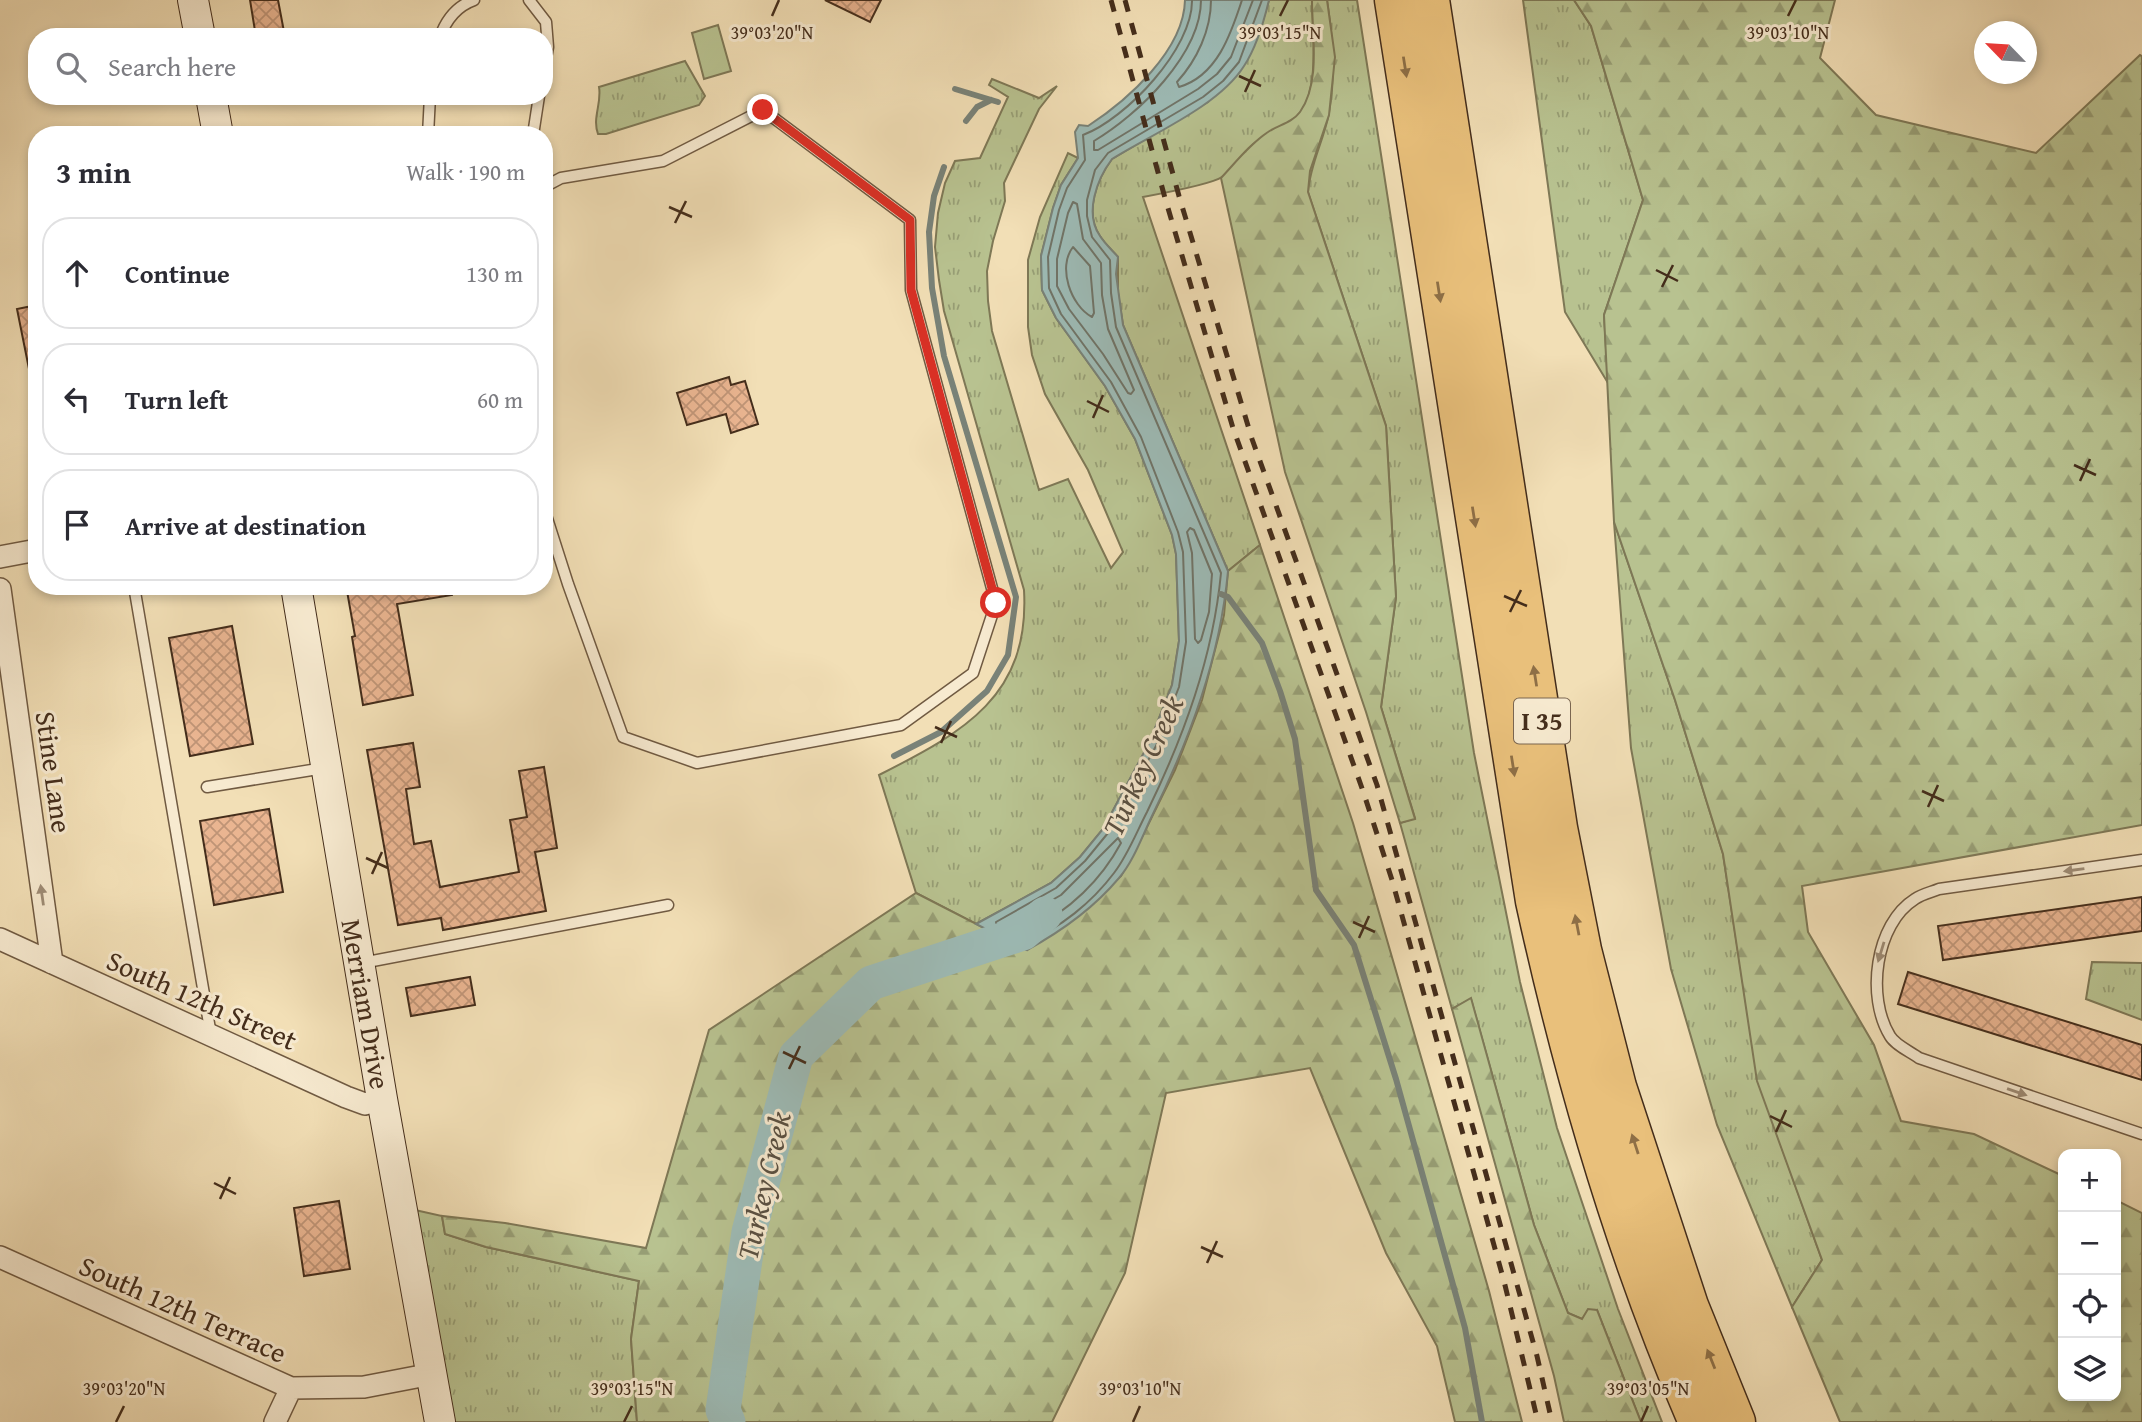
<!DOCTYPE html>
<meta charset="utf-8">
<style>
:root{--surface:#fff;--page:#f7f7f7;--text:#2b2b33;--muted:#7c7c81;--line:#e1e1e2}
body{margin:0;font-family:"Gentium Book Plus",serif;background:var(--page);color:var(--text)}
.controls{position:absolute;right:21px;bottom:21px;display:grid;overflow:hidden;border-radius:14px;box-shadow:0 4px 10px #0003}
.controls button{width:63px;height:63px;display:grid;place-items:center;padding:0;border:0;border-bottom:2px solid var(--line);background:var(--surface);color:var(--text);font:35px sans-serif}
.compass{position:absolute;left:1974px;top:21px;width:63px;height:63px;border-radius:50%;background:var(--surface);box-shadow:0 4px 10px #0003;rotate:295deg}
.stop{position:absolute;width:21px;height:21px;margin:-16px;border:5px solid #d93025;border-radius:50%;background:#fff}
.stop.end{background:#d93025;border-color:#fff;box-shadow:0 2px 7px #0008}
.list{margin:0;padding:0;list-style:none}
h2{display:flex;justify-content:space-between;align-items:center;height:91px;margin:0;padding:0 28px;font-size:30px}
h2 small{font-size:23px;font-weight:400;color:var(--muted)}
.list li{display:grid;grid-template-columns:46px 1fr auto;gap:21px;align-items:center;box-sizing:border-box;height:112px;margin:0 14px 14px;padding:0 14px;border:2px solid var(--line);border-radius:28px}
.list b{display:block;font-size:26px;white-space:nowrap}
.list em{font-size:23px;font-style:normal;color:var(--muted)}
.icon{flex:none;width:38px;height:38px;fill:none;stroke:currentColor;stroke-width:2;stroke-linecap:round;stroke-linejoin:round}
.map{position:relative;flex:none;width:2142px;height:1422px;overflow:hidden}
.search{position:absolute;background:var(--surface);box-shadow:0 4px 10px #0003;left:28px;top:28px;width:525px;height:77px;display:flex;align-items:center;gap:18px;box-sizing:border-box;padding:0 24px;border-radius:28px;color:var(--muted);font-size:26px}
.panel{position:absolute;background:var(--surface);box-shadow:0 4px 10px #0003;left:28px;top:126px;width:525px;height:469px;border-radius:28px}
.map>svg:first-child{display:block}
.grass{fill:url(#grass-tufts);stroke:#7e7856;stroke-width:2}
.forest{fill:url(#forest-firs);stroke:#7e7856;stroke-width:2}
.pitch{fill:#b8c290;stroke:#7e7856;stroke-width:2}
.water{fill:#9dbbb6;stroke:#798278;stroke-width:2}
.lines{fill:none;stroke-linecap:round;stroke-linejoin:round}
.shore{stroke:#707468;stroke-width:2}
.stream{stroke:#798278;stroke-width:6}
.river{stroke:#9dbbb6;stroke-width:35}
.building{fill:url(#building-cross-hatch);stroke:#442d1b;stroke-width:2}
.lane-casing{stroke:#705a42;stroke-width:13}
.street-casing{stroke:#705a42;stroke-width:24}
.secondary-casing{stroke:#442d1b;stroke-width:32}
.highway-casing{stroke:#442d1b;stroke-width:41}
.lane{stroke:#f7ead0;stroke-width:10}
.street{stroke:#f7ead0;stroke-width:21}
.secondary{stroke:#f7ead0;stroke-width:30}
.highway{stroke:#e9c07b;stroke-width:38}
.rail{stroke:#442d1b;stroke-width:5;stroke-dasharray:12 12;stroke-linecap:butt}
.oneway{fill:#8e6f46}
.oneway2{fill:#9e8c76}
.route{stroke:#d93025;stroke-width:9}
.ticks{fill:none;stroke:#442d1b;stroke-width:2.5}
.labels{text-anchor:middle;stroke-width:6;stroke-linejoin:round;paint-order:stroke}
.shield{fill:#f7ead0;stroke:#7a6651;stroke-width:2}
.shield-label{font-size:26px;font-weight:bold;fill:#442d1b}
.street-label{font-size:28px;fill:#442d1b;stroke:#f7ead0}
.water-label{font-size:30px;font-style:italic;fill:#5a5042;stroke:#f7ead0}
.ticks-label{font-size:18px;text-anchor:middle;fill:#442d1b;stroke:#f7ead0;stroke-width:6;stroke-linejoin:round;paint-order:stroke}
</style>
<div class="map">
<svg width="2142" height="1422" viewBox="0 0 2142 1422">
<defs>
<pattern id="grass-tufts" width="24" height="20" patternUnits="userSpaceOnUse" patternTransform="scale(1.75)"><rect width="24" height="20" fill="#b8c290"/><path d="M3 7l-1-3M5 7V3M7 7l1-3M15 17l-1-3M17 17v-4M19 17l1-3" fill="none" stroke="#979e75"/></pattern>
<pattern id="forest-firs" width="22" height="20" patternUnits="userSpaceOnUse" patternTransform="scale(1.75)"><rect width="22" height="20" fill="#b8c290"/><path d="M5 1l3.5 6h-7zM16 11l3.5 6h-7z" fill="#979e75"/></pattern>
<pattern id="building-cross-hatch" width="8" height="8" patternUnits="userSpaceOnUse" patternTransform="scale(1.75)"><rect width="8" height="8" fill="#eab591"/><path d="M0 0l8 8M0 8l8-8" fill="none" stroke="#bf9476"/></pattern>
</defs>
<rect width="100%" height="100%" fill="#f2dfb6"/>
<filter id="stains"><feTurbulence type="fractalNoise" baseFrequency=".00286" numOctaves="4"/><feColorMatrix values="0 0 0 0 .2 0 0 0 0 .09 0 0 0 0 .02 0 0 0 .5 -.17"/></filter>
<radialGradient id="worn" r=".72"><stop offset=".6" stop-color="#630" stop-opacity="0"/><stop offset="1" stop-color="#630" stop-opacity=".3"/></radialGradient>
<path class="grass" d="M1269,0h43c0,31 9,93 -15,116 -12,11 -28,16 -41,26 -13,10 -21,26 -34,35 -10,7 -63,17 -79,20l117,348 -32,26 -105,-246 -5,-32v-36c-6,-7 -13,-13 -18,-21 -16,-23 -3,-57 12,-77l96,-57 53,-75z
M1327,0h30l117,753 46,229 37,146 61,181 44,113h-21l-44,-112 -15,9 -14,-6 -34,-88 -63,-226 -19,10 -52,-186 15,-5 -34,-111 15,-110 -10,-171 -78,-234c2,-28 16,-52 21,-79 7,-42 4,-72 -2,-113z
M1523,0h51l17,26 52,174 -39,115 4,68 -43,-71z
M685,61l20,35 -6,9 -93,29h-8c-6,-16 4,-31 1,-47z
M992,79l47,19 18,-12 -18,23 -35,74 1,18 -12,40 -6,30 1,30 4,30 47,159 29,-11 43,89 12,-16 -35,-82 -43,-76 -13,-39 -4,-28v-67l12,-43 28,-64 10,5 -17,27 -8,23 -12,48 1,34 14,28 49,68 30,53 37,96 4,19 3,87 -7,44 -23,59 -46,85 -23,28 -29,26 -75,41 -60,-31 -37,-118c85,-43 151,-79 145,-185l-80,-279 -5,-31 -4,-33 3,-34 7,-30 10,-22 25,-3 28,-61 -19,-12z
M1614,522l61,178 48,154 35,227 64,179 -30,47 -75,-182 -46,-156 -40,-221z
M2092,962l50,1v57l-56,-21z
M415,1210l27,6 3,18 41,13 153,34 -8,58 6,83h-185z"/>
<path class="forest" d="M1312,0h15l8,57 -6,58 -19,56 -2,21 78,234 10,171 -15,110 34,112 -15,4 -34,-111 -81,-240 -64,-294c15,-16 29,-34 47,-46 10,-7 24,-9 32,-20 21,-30 12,-77 12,-112z
M1574,0h261l-15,58 56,57 160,38 104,-98 2,1v769l-340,61 6,46 66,113 27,76 73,13 89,42v220h53v-196l26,13v209h-302l-48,-115 30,-47 -65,-179 -34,-227 -48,-154 -61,-178 -10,-207 39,-115 -52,-174z
M1260,545l93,278 136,468 33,131h-67l-18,-76 -51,-93 -76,-185 -144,25 -41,180 -73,149h-415l-6,-83 8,-58 -153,-34 -41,-13 -3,-18 63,7 141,25 63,-218 207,-137 111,57 94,-74 23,-43 31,-63 27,-70 22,-85 4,-44z
M1471,998l63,227 34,88 14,6 6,-10 9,1 44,112h-77l-10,-46 -102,-367z"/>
<path class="pitch" d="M718,25l13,46 -27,8 -12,-46z"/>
<path class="water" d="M1185,0h84c-5,21 -13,48 -25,66 -25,40 -92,68 -132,93 -15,20 -28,54 -12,77 5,8 12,14 18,21l-2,17 7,51 105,246c-8,87 -38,168 -77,247 -9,19 -18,44 -32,60 -26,31 -57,53 -92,72l-51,-26 75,-41 29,-26 23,-28 46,-86 23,-58 7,-44 -3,-87 -4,-19 -37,-96 -30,-53 -49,-68 -14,-28 -1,-34 12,-48 8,-23 17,-27 -3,-26 4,-7 9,1c40,-26 96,-76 97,-126z"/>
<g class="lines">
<path class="shore" d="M1192,0c1,48 -66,119 -109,135l2,25 -18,28 -8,22 -11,47 1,31 12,26 50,68 30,55 37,95 5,20 3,90 -7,45 -23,59 -48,87 -23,28 -29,27 -60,34 1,5 29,14c33,-11 67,-40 88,-68 14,-18 23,-42 33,-61 37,-76 66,-155 74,-239l-105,-246 -5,-34 -1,-33 -18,-23 -5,-21v-16l8,-30 13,-17 95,-56 20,-16 16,-19 23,-62
M1201,0c0,54 -63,115 -107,141v9h4l100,-61 19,-15 14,-17 22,-57
M1211,0c0,30 -14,60 -34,82l2,5c38,-11 52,-53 63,-87
M1073,202l4,2 6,35 18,24 1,32 6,34 26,61 -3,4 -3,-1 -25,-39 -34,-45 -12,-23v-27l11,-46z
M1073,247l17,19 4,47 -2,4c-21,-11 -35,-50 -19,-70z
M1190,528l4,2 18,44 -3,38 -8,28 -3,3 -3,-4 -3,-86 -5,-21z
M1118,838l3,5c-21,39 -53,68 -92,88l-14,-5 1,-5 45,-26z"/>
<path class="stream" d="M955,89l43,13
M966,121l11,-14 14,-7
M1221,594l7,3 34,46 18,48 15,48 21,151 38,55 42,134 69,249 17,94
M894,756l47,-24 46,-41 21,-36 8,-58 -72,-241 -12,-68 -3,-56 5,-36 10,-29"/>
<path class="river" d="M728,1422l-5,-12 26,-178 47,-176 75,-73 152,-50 22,-19"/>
</g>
<path class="building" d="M250,0h28l7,37h-29z
M825,0h56l-11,22z
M37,305v63l-8,1 -12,-60z
M729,377l2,8 14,-4 13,43 -27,9 -5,-19 -39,11 -10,-32z
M372,586h80v9l-55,9 16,91 -50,10 -11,-68 3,-1 -8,-45z
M232,626l21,118 -63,12 -21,-118z
M413,743l7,44 -14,2 8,55 17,-3 9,46 79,-15 -9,-52 17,-3 -8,-46 25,-4 13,81 -22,4 11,59 -103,19 -2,-12 -43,7 -31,-175z
M269,809l14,83 -69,13 -14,-84z
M2142,897v34l-199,29 -5,-34z
M1908,972l234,73v35l-244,-76z
M470,977l5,28 -64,11 -5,-28z
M339,1201l11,68 -46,7 -10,-68z"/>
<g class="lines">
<defs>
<path id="lane" d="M529,0l17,22 2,25 -4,22
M440,37c6,-17 17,-31 34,-37
M428,135l2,-39
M533,135l6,-39
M544,187l17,-9 102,-17 100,-51 147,110 1,70 85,313 -23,70 -72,52 -204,38 -74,-26 -55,-153 -24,-75
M134,586l77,449
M207,787l117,-19
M2142,860l-203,29c-7,3 -17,5 -24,10 -40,25 -49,98 -25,137 5,9 21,16 29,22l223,76
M362,963l306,-58"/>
<path id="street" d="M0,557l37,-7
M0,589l52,374
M0,939l346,158 19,7 17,-5
M0,1257l291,131 73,-1 68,-13
M275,1422l16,-34"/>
<path id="secondary" d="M193,0l7,37
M211,96l7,39
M296,586l86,513 58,323"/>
<path id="highway" d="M1394,0l141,901c39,178 90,354 163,521
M1430,0l128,828 24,122 35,137 72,219 47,116"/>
</defs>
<use href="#lane" class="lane-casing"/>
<use href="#street" class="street-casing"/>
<use href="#secondary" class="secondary-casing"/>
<use href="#highway" class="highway-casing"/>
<use href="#lane" class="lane"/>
<use href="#street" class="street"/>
<use href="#secondary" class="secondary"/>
<use href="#highway" class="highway"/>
<path class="rail" d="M1111,0l54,198 68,230 130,363 29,89 112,401 34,141
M1125,0l54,196 73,243 125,346 160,571 15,66"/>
</g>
<defs><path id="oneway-solid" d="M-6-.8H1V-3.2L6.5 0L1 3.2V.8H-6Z" transform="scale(1.75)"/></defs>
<g class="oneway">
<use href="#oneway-solid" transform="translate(1405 67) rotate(81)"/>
<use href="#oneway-solid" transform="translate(1439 292) rotate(81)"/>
<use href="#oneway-solid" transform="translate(1474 517) rotate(81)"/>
<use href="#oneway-solid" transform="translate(1535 676) rotate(-99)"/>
<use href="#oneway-solid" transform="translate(1513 766) rotate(81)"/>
<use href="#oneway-solid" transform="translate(1577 925) rotate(-101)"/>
<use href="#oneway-solid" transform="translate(1635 1144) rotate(-108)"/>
<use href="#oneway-solid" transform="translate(1711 1359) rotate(-112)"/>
</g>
<g class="oneway2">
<use href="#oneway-solid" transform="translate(2074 870) rotate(172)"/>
<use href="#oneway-solid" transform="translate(42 895) rotate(-98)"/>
<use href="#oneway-solid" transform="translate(1881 952) rotate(107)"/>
<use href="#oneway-solid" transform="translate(2017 1092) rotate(19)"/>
</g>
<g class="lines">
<path class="route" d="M763,110l147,110 1,70 85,313"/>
</g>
<path class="ticks" d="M772,16l7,-16M1280,16l8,-16M1788,16l8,-16M1239,76l22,10M1245,92l10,-22M669,207l23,10M675,223l11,-22M1656,270l22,11M1662,287l11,-22M1087,401l22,11M1093,418l10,-23M2074,465l22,10M2080,481l10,-22M1504,596l23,10M1510,612l11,-22M935,727l22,10M941,743l10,-22M1922,791l22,10M1928,807l10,-22M366,858l22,10M372,874l10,-22M1353,922l22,10M1359,938l10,-22M783,1052l23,11M789,1069l11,-23M1770,1116l22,11M1776,1132l10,-22M214,1183l22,11M220,1199l10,-22M1201,1247l22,10M1207,1263l10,-22M116,1422l8,-16M624,1422l8,-16M1133,1422l7,-16M1641,1422l7,-16"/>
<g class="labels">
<rect class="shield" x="1514" y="698.5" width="56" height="45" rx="5"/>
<g class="shield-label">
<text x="1542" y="730">I 35</text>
</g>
<g class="street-label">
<text transform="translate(54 772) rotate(82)" y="10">Stine Lane</text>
<text transform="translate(202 1000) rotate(24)" y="10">South 12th Street</text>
<text transform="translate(366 1004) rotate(80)" y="10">Merriam Drive</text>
<text transform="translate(183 1309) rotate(24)" y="10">South 12th Terrace</text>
</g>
<g class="water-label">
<text transform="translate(1143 766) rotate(-65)" y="10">Turkey Creek</text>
<text transform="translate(764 1186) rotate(-77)" y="10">Turkey Creek</text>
</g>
</g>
<g class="ticks-label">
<text x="772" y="39">39°03'20"N</text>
<text x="1280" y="39">39°03'15"N</text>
<text x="1788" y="39">39°03'10"N</text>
<text x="124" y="1395">39°03'20"N</text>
<text x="632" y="1395">39°03'15"N</text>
<text x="1140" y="1395">39°03'10"N</text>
<text x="1648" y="1395">39°03'05"N</text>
</g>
<rect width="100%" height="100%" filter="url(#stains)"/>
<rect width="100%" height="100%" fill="url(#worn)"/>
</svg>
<div class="controls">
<button>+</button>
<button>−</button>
<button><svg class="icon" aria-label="locate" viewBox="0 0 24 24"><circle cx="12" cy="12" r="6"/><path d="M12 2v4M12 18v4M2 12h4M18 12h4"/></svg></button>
<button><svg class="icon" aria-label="layers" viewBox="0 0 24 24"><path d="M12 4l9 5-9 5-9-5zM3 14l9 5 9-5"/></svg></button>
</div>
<svg class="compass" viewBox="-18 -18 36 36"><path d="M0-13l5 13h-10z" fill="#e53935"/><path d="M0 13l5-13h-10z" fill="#7c7c81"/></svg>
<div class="stop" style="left:996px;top:603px"></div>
<div class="stop end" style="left:763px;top:110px"></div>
<div class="search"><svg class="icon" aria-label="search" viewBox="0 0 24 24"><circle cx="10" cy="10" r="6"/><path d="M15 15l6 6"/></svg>Search here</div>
<section class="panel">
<h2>3 min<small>Walk · 190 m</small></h2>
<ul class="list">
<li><svg class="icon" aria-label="ahead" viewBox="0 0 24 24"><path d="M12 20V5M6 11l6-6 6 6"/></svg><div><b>Continue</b></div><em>130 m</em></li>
<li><svg class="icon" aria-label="left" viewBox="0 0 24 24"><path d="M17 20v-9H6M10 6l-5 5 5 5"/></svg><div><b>Turn left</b></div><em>60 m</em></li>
<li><svg class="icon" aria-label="arrive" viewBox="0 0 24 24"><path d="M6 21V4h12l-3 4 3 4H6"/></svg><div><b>Arrive at destination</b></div></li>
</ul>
</section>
</div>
